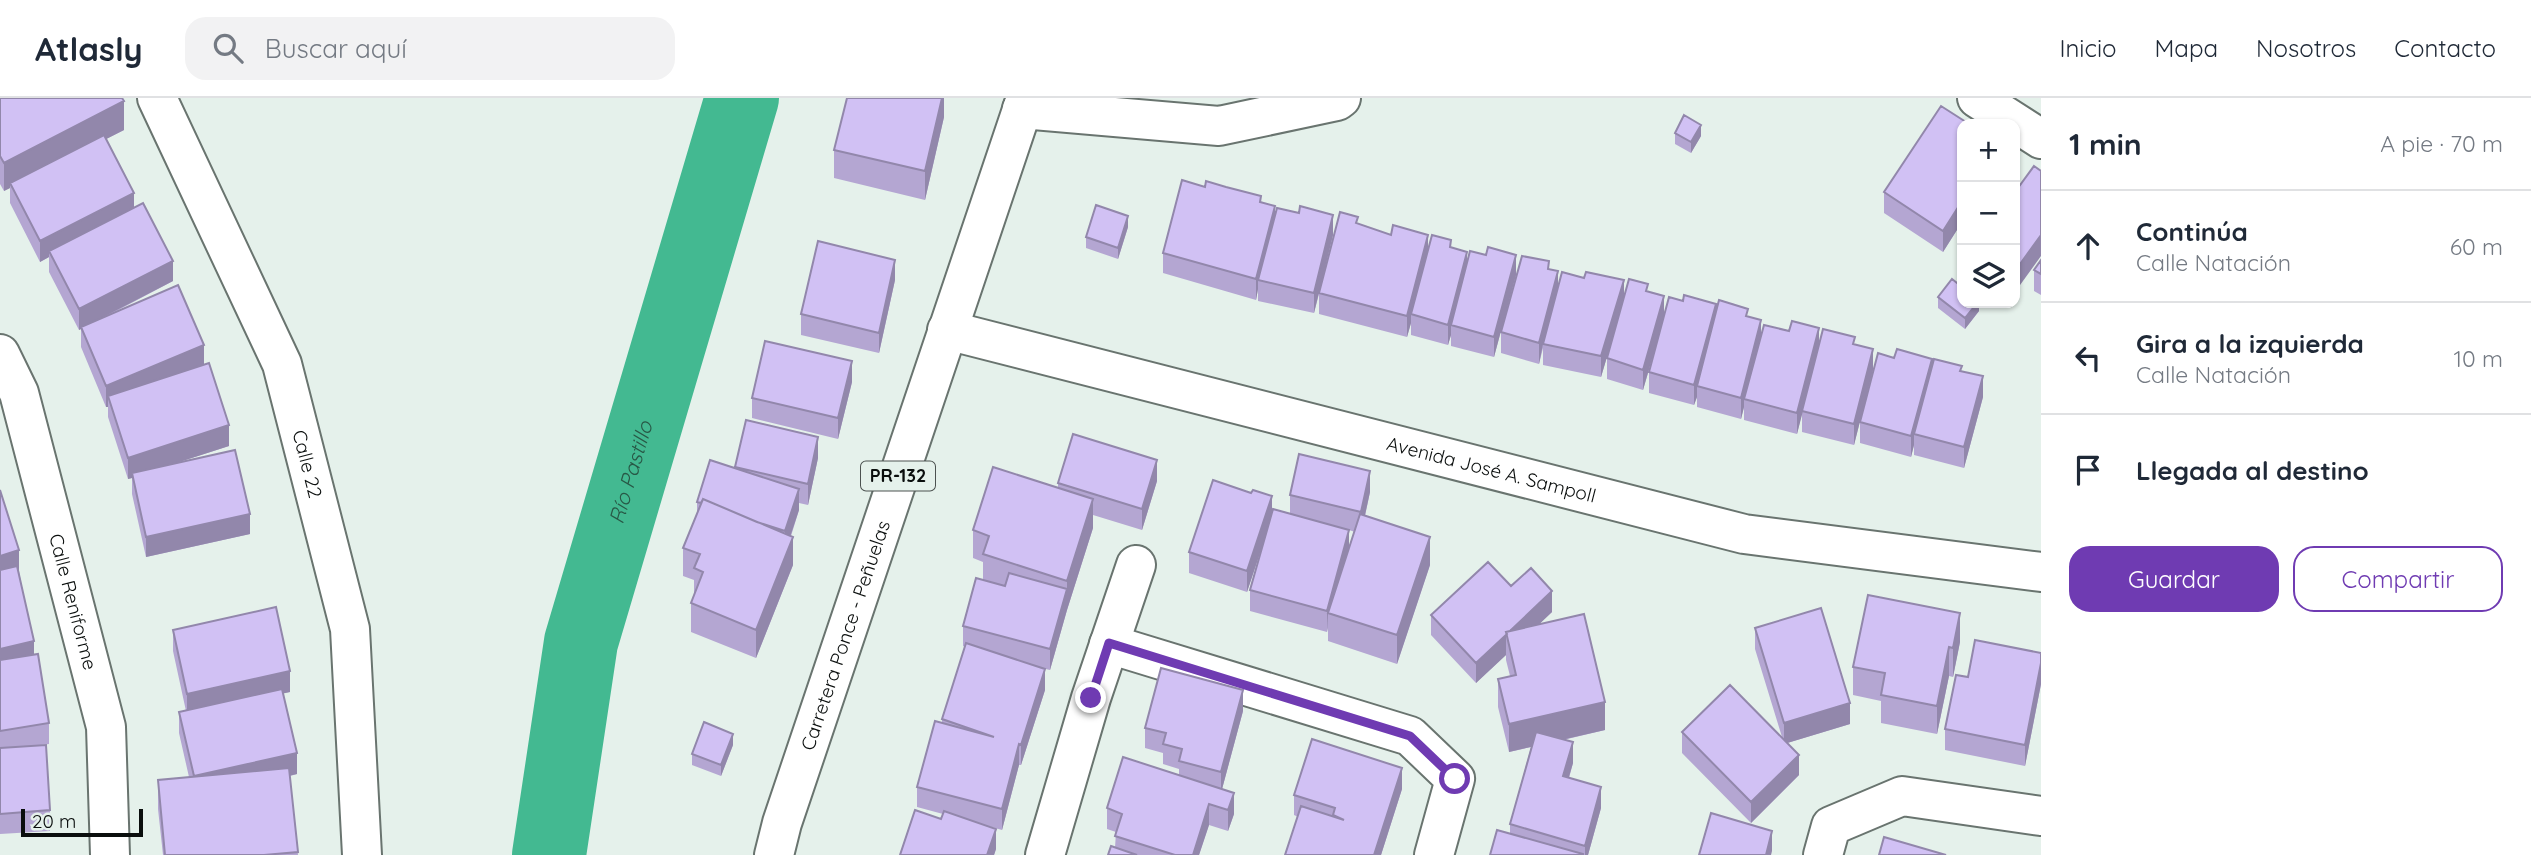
<!DOCTYPE html>
<html lang="es">
<meta charset="utf-8">
<style>
:root{--surface:#fff;--page:#f2f2f3;--text:#1f2937;--muted:#747a83;--line:#e0e1e3;--accent:#6f3bb2}
body{margin:0;font-family:Quicksand,sans-serif;background:var(--page);color:var(--text)}
.controls{position:absolute;right:21px;top:21px;display:grid;overflow:hidden;border-radius:14px;box-shadow:0 2px 5px #0004}
.controls button{width:63px;height:63px;display:grid;place-items:center;padding:0;border:0;border-bottom:2px solid var(--line);background:var(--surface);color:var(--text);font:35px sans-serif}
.scale{position:absolute;left:21px;bottom:18px;width:122px;box-sizing:border-box;padding-left:7px;border:4px solid #0a0e0d;border-top:0;font-size:19px;line-height:24px;white-space:nowrap;color:#0a0e0d;-webkit-text-stroke:5px #e5f1eb;paint-order:stroke}
.stop{position:absolute;width:21px;height:21px;margin:-16px;border:5px solid #6f3bb2;border-radius:50%;background:#fff}
.stop.end{background:#6f3bb2;border-color:#fff;box-shadow:0 2px 7px #0008}
.list{margin:0;padding:0;list-style:none}
h2{display:flex;justify-content:space-between;align-items:center;height:91px;margin:0;padding:0 28px;font-size:30px}
h2 small{font-size:23px;font-weight:400;color:var(--muted)}
.list li{display:grid;grid-template-columns:46px 1fr auto;gap:21px;align-items:center;box-sizing:border-box;height:112px;padding:0 28px;border-top:2px solid var(--line)}
.list b{display:block;font-size:26px;white-space:nowrap}
.list p{margin:0;font-size:23px;white-space:nowrap;color:var(--muted)}
.list em{font-size:23px;font-style:normal;color:var(--muted)}
.actions{display:flex;gap:14px;padding:21px 28px}
.actions a{flex:1;padding:16px 0;border:2px solid var(--accent);border-radius:21px;text-align:center;font-size:24px;color:var(--accent)}
.actions .main{background:var(--accent);color:#fff}
.icon{flex:none;width:38px;height:38px;fill:none;stroke:currentColor;stroke-width:2;stroke-linecap:round;stroke-linejoin:round}
.map{position:relative;flex:none;width:2041px;height:757px;overflow:hidden}
header{display:flex;align-items:center;gap:42px;box-sizing:border-box;height:98px;padding:0 35px;background:var(--surface);border-bottom:2px solid var(--line)}
header strong{font-size:33px}
nav{display:flex;gap:38px;margin-inline-start:auto;font-size:24px}
.search{width:490px;height:63px;background:var(--page);display:flex;align-items:center;gap:18px;box-sizing:border-box;padding:0 24px;border-radius:21px;color:var(--muted);font-size:26px}
main{display:flex}
aside{flex:1;background:var(--surface)}
.map>svg:first-child{display:block}
.lines{fill:none;stroke-linecap:round;stroke-linejoin:round}
.river{stroke:#43b991;stroke-width:74}
.minor-casing{stroke:#69746f;stroke-width:42}
.tertiary-casing{stroke:#69746f;stroke-width:42}
.primary-casing{stroke:#69746f;stroke-width:42}
.minor{stroke:#fff;stroke-width:38}
.tertiary{stroke:#fff;stroke-width:38}
.primary{stroke:#fff;stroke-width:38}
.wall{fill:#b4a6d2;fill-rule:evenodd}
.shaded-wall{fill:#9287ab}
.building{fill:#d1c1f4;stroke:#9287ab;stroke-width:2}
.route{stroke:#6f3bb2;stroke-width:9}
.labels{text-anchor:middle;stroke-width:5;stroke-linejoin:round;paint-order:stroke}
.shield{fill:#e5f1eb;stroke:#4c5250;stroke-width:2}
.shield-label{font-size:18px;font-weight:bold;fill:#0a0e0d}
.street-label{font-size:19px;fill:#0a0e0d;stroke:#e5f1eb}
.water-label{font-size:21px;font-style:italic;fill:#285846;stroke:#e5f1eb}
</style>
<header>
<strong>Atlasly</strong>
<div class="search"><svg class="icon" aria-label="search" viewBox="0 0 24 24"><circle cx="10" cy="10" r="6"/><path d="M15 15l6 6"/></svg>Buscar aquí</div>
<nav><a>Inicio</a><a>Mapa</a><a>Nosotros</a><a>Contacto</a></nav>
</header>
<main>
<div class="map">
<svg width="2041" height="757" viewBox="0 0 2041 757">
<rect width="100%" height="100%" fill="#e5f1eb"/>
<g class="lines">
<path class="river" id="s1" d="M549,757l32,-213 161,-544"/>
<defs>
<g id="minor">
<path id="s2" d="M157,0l125,266 68,265 12,226"/>
<path d="M1977,0l64,41"/>
<path d="M1022,11l197,17 118,-25 4,-3"/>
<path id="s3" d="M0,256l19,39 87,334 4,128"/>
<path d="M1109,546l301,92 45,43 -21,76"/>
<path d="M1045,757l46,-157 45,-133"/>
<path d="M1823,757l8,-29 71,-30 139,20"/>
</g>
<g id="tertiary">
<path id="s4" d="M947,232l797,204 297,38"/>
</g>
<g id="primary">
<path id="s5" d="M774,757l8,-32 244,-725"/>
</g>
</defs>
<use href="#minor" class="minor-casing"/>
<use href="#tertiary" class="tertiary-casing"/>
<use href="#primary" class="primary-casing"/>
<use href="#minor" class="minor"/>
<use href="#tertiary" class="tertiary"/>
<use href="#primary" class="primary"/>
</g>
<path class="wall" d="M0,0l124,32 -18,9 28,68 39,74 -66,35 97,49 25,81 -53,17 74,71 -104,23 -14,-63v-16l-4,1 -20,-62v-10h-2l-25,-60v-18l-2,1 -30,-58v-15l-9,5 -30,-59v-15l-6,3 -4,-7z
M944,0v19l-19,83 -91,-22v-28z
M1962,26v98l-19,30 -59,-39v-21z
M1675,35l26,3 -10,17 -16,-9z
M1261,104l14,15 58,18 -11,46 36,-57 70,25 23,-2 16,15 49,13 -22,82 -43,-11v-11l-3,10 -37,-10v-12l-4,14 -88,-23v-20l-5,19 -56,-12v-12l-2,11 -93,-27v-20z
M1128,129l-10,32 -32,-11v-11z
M2041,162v35l-7,-4v-21z
M1549,171l9,18 66,13 24,-8 16,23 52,-4 32,5 13,17 58,9 36,2 18,26 -19,75 -52,-13v-19l-5,21 -53,-14v-13l-3,12 -44,-12v-10l-3,8 -45,-12v-21l7,-26 -13,44 -36,-11v-21l13,-45 -19,64 -58,-12v-17l-4,16 -38,-11v-21z
M895,182l-16,73 -78,-18v-21z
M1938,199l41,6v8l-14,18 -27,-21z
M1894,260l68,13 21,26 -19,71 -50,-13v-10l-3,12 -51,-14v-21z
M852,284l-14,57 -86,-21v-20z
M746,322l72,38 -10,47 -9,-2v7l-8,26 2,29 -37,93 -65,-26v-29l3,-8v-15l-11,-4v-28l14,-34v-12l38,-34z
M1157,383l-15,49 -49,-15v13l-26,82 -17,60 -13,-3 8,23 -24,75h-2l-17,65 -14,-4 8,23 -2,6h-94l41,-36 2,-5 -26,-7v-20l25,-64v-4l23,-72 -2,-1v-20l20,-46v-18l-10,-4v-28l85,-42v-5z
M0,392l19,81 15,84 15,68v21l-8,1 9,65v21l-50,3z
M1370,394l-5,24 65,49 -33,99 -69,-23v-13l-1,4 -77,-21v-21l13,-46 -16,48 -58,-19v-21l83,-41 18,2v-18zM1349,432l6,2 -6,15z
M1511,488l41,26 -13,12 66,106 -42,10 10,23 -4,15 32,30 -13,47h-98l20,-22v-9l21,-77 -22,5 -11,-45v-28l12,-3 -4,-16v-5l-30,28 -45,-48v-20z
M1755,530l95,96 -63,19 12,32 -48,48 -69,-70v-21l100,5 -27,-88z
M173,532l117,62 -7,1 14,81 -7,2 8,79h-135l-5,-46v-29l31,-3 -10,-44v-21l7,-1 -13,-60z
M1960,544l-7,35 -4,-1 -12,58 -56,-11v-22l-28,-6v-28z
M2041,555v31l-16,82 -80,-16v-21z
M1243,613l-21,78 12,25 -6,17 -19,-6 -10,30h-91l7,-7 1,-16 -9,-3v-21l72,-33v-6l-16,-5v-11l-18,-5v-20z
M733,647l-12,31 -29,-11v-11z
M1402,691l-21,66 -87,-40v-20z"/>
<path class="shaded-wall" d="M942,0h2v19l-19,83v-29z
M124,3v29l-112,57 -2,-4v5l-6,3v-28z
M1701,27v11l-10,17v-11z
M134,95v20l-85,38v6l-9,5v-21z
M1962,103v21l-19,30v-21z
M1275,108v20l-17,54v9l-2,11v-21z
M1333,117v20l-19,78v-20z
M1128,118v11l-10,32v-11z
M1428,137v21l-17,58v9l-4,14v-21z
M2041,137v21l-26,36v-21z
M1467,154v21l-16,52v10l-3,10v-20z
M1516,157v20l-22,82v-20z
M895,162v20l-16,73v-20z
M173,163v20l-91,47 -1,-1v2l-2,1v-21z
M1558,173v20l-15,53 -4,20v-21z
M1624,182v20l-23,77v-21z
M1664,198v21l-21,73v-20z
M1977,205h2v8l-14,18v-11z
M1716,206v20l-19,62v11l-3,8v-20z
M1761,222v20l-17,59v8l-3,12v-21z
M1819,230v21l-22,85v-21z
M204,247v21l-96,30v11h-2v-21z
M1873,251v21l-19,75v-21z
M1932,261v20l-18,55v11l-3,12v-21z
M852,263v21l-14,57v-21z
M1983,278v21l-19,71v-21z
M229,327v21l-96,31 -1,-4v5l-4,1v-21z
M818,339v21l-10,47v-21z
M1157,362v21l-15,49v-21z
M1370,373v21l-9,41v-21z
M799,391v21l-14,42v-21z
M1272,398v21l-25,75v-21z
M1093,401v29l-26,82 -17,60v-21l17,-60v-8z
M250,416v20l-104,23v-20z
M1349,432v21l-21,62 -1,19v-21z
M793,439v28l-37,93v-28z
M1430,439v28l-33,99v-29z
M19,452v21l-19,6v-21z
M1552,493v21l-41,39 -4,-17z
M1960,515v29l-7,35v-29z
M1506,536v21l-30,28v-20z
M34,543v21l-34,8v-21z
M1949,549v29l-12,58v-28z
M2041,565v21l-16,82v-21z
M1045,571v21l-24,75v-20z
M290,573v21l-103,23v-21z
M1243,592v21l-22,82v-21z
M1605,604v28l-96,22v-28z
M1850,605v21l-66,20v-21z
M733,636v11l-12,31v-11z
M1573,644v21l-10,34v-21z
M1019,646v21l-17,65v-21z
M297,655v21l-103,23v-21z
M1799,657v20l-48,48v-21z
M1402,670v21l-21,66h-7z
M1601,689v21l-13,47h-3v-9z
M1234,695v21l-6,17v-21z
M1209,706v21l-10,30h-6z
M996,731v20l-2,6h-7z
M1772,733v20l-1,4h-5z"/>
<path class="building" d="M0,0h122l2,3 -120,62 -4,-7z
M847,0h95l-17,73 -91,-21z
M1941,8l28,18h-7v77l-19,30 -59,-39z
M1684,17l17,10 -10,17 -16,-9z
M104,37l30,58 -94,48 -30,-58z
M2034,68l7,5v64l-26,36v-79z
M1182,82l23,7 1,-6 20,6 35,9 -1,6 15,4 -19,73 -93,-26z
M143,105l30,58 -94,48 -30,-58z
M1096,107l32,11 -10,32 -32,-11z
M1300,108l33,9 -19,78 -56,-13 19,-72 22,5z
M1340,114l18,5 -2,6 35,12 2,-10 35,10 -21,81 -88,-23z
M1432,137l19,5 -1,7 17,5 -19,73 -37,-11z
M818,143l77,19 -16,73 -78,-19z
M1488,149l28,8 -22,82 -43,-12 19,-74 16,4z
M1522,158l27,5 -1,8 10,2 -19,72 -38,-11z
M2041,162v14l-7,-4z
M1562,174l22,6 2,-6 38,8 -23,76 -58,-12z
M1629,181l19,5 -2,7 18,5 -21,74 -36,-12z
M1952,181l10,8v16h15l-12,15 -27,-21z
M178,187l26,60 -98,41 -25,-59z
M1684,197l32,9 -22,81 -45,-13 20,-75 14,4z
M1719,202l29,9 -2,7 15,4 -20,78 -44,-12z
M1792,223l27,7 -22,85 -53,-14 20,-74 25,6z
M1823,231l32,8 -2,7 20,5 -19,75 -52,-13z
M765,243l87,20 -14,57 -86,-20z
M1897,251l35,10 -21,77 -51,-14 18,-69 16,5z
M1934,261l28,7 -2,5 23,5 -19,71 -50,-13z
M209,265l20,62 -101,33 -20,-62z
M746,322l72,17 -10,47 -73,-17z
M1073,336l84,26 -15,49 -84,-26z
M235,352l15,64 -104,23 -14,-64z
M1299,356l71,17 -9,41 -71,-17z
M710,362l89,29 -14,42 -28,-9 -54,-23 -2,4 -4,-1z
M993,369l100,32 -26,82 -84,-27 6,-18 -16,-6z
M1213,382l38,13 2,-3 19,6 -25,75 -58,-19z
M0,392l19,60 -19,6z
M703,401l90,38 -37,93 -65,-27 12,-31 -9,-4 6,-14 -17,-6z
M1273,411l76,21 -22,81 -77,-21z
M1360,416l70,23 -33,98 -69,-22z
M1488,464l23,24 20,-18 21,23 -42,40 -4,1 1,2 -31,29 -45,-48z
M17,468l17,75 -34,8v-79z
M1009,475l58,16 -17,60 -87,-23 13,-48 29,8z
M1868,497l92,18 -7,35 -4,-1 -12,59 -56,-11 4,-22 -32,-6z
M276,509l14,64 -103,23 -14,-64z
M1821,510l29,95 -66,20 -29,-95z
M1584,516l21,88 -96,22 -11,-45 18,-4 -10,-43z
M1975,542l66,13v10l-16,82 -80,-16 11,-54 12,2z
M966,545l79,26 -24,76 -2,-1 -17,65 -85,-22 18,-66 59,16 -52,-18z
M38,556l11,69 -49,8v-71z
M1161,570l82,22 -22,82 -42,-11 3,-12 -19,-5 3,-11 -21,-5z
M1730,587l69,70 -48,47 -69,-70z
M282,591l15,64 -103,23 -15,-64z
M704,624l29,12 -12,31 -29,-11z
M1536,634l37,10 -10,34 38,11 -16,59 -75,-22z
M1312,641l90,29 -28,87h-89l16,-49 43,14 -11,-5 2,-7 -41,-13z
M46,647l4,65 -50,4v-66z
M1123,659l111,36 -6,17 -19,-6 -16,51h-18l-60,-19 7,-22 -15,-6z
M289,670l9,84 -34,3h-99l-7,-75z
M915,712l26,9 3,-8 52,18 -9,26h-87z
M1711,715l61,18 -6,24h-67z
M1497,732l86,24v1h-93z
M1884,739l62,18h-67z
M1111,748l26,9h-29z"/>
<g class="lines">
<path class="route" d="M1091,600l18,-55 301,93 45,43"/>
</g>
<g class="labels">
<rect class="shield" x="861" y="363.5" width="74" height="29" rx="5"/>
<g class="shield-label">
<text x="898" y="384">PR-132</text>
</g>
<g class="street-label">
<text dy="7" stroke="none"><textPath href="#s2" startOffset="397">Calle 22</textPath></text>
<text dy="7" stroke="none"><textPath href="#s4" startOffset="562">Avenida José A. Sampoll</textPath></text>
<text dy="7" stroke="none"><textPath href="#s3" startOffset="259">Calle Reniforme</textPath></text>
<text dy="7" stroke="none"><textPath href="#s5" startOffset="231">Carretera Ponce - Peñuelas</textPath></text>
</g>
<g class="water-label">
<text dy="7" stroke="none"><textPath href="#s1" startOffset="392">Río Pastillo</textPath></text>
</g>
</g>
</svg>
<div class="controls">
<button>+</button>
<button>−</button>
<button><svg class="icon" aria-label="layers" viewBox="0 0 24 24"><path d="M12 4l9 5-9 5-9-5zM3 14l9 5 9-5"/></svg></button>
</div>
<div class="scale">20 m</div>
<div class="stop" style="left:1455px;top:681px"></div>
<div class="stop end" style="left:1091px;top:600px"></div>
</div>
<aside>
<h2>1 min<small>A pie · 70 m</small></h2>
<ul class="list">
<li><svg class="icon" aria-label="ahead" viewBox="0 0 24 24"><path d="M12 20V5M6 11l6-6 6 6"/></svg><div><b>Continúa</b><p>Calle Natación</p></div><em>60 m</em></li>
<li><svg class="icon" aria-label="left" viewBox="0 0 24 24"><path d="M17 20v-9H6M10 6l-5 5 5 5"/></svg><div><b>Gira a la izquierda</b><p>Calle Natación</p></div><em>10 m</em></li>
<li><svg class="icon" aria-label="arrive" viewBox="0 0 24 24"><path d="M6 21V4h12l-3 4 3 4H6"/></svg><div><b>Llegada al destino</b></div></li>
</ul>
<div class="actions"><a class="main">Guardar</a><a>Compartir</a></div>
</aside>
</main>
